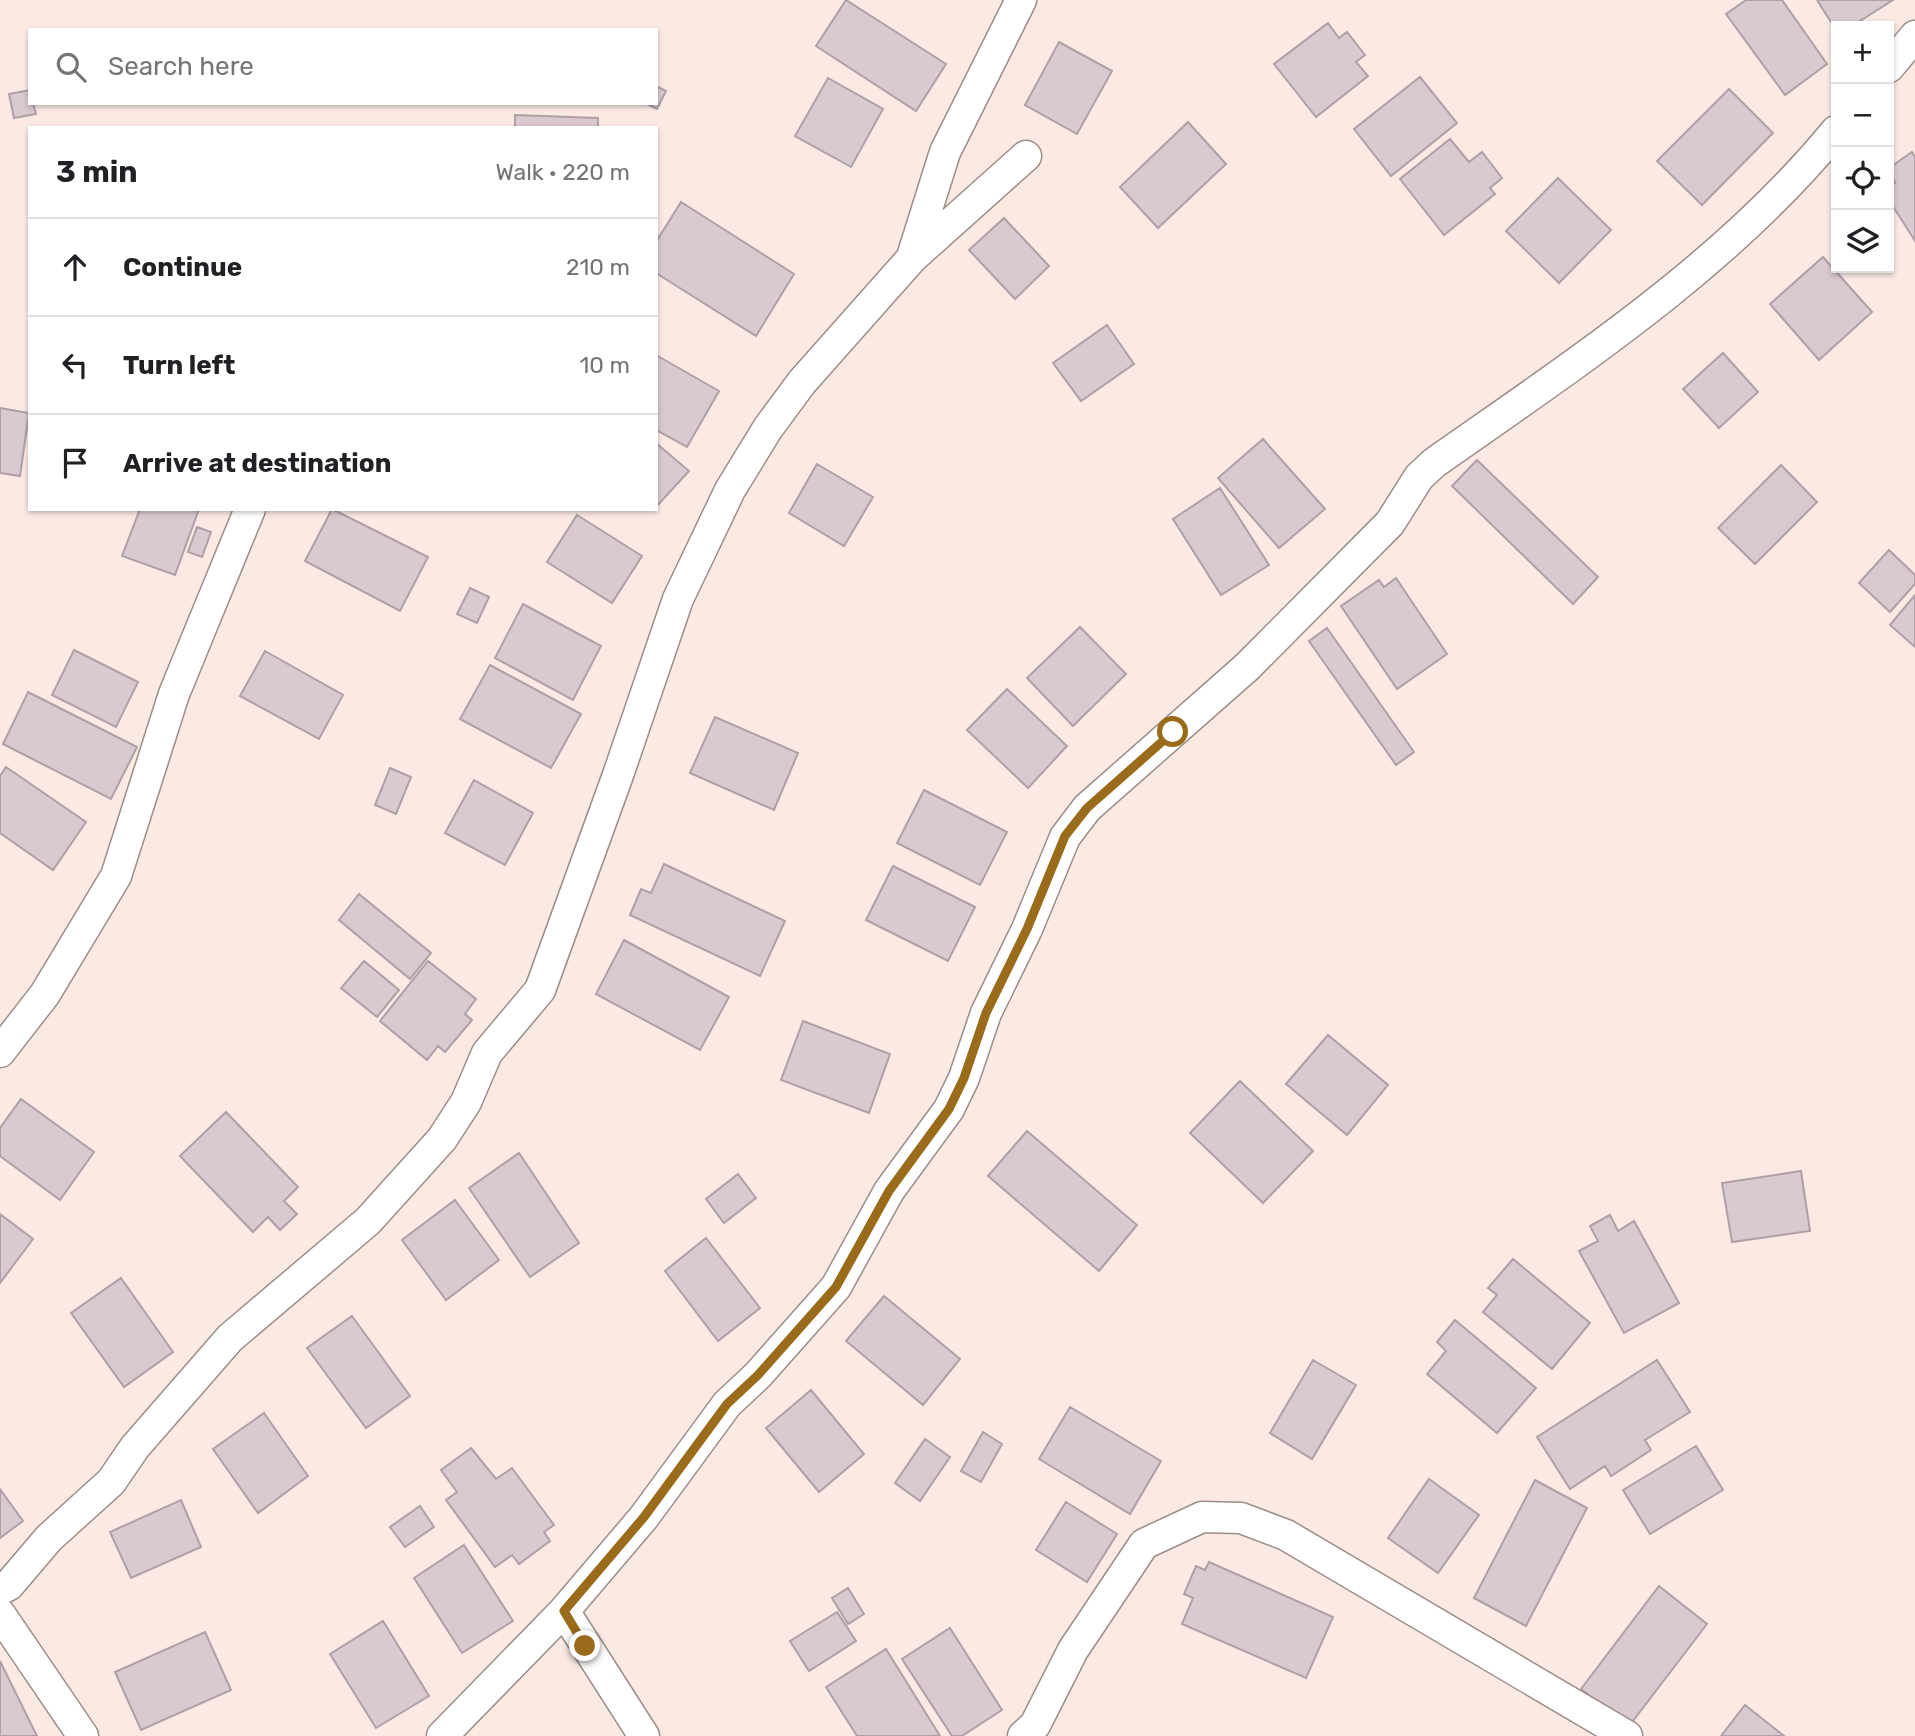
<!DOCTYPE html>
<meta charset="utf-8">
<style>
:root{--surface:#fff;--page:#f6f6f6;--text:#202124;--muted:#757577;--line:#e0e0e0}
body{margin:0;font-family:Rubik,sans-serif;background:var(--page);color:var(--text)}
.controls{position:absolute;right:21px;top:21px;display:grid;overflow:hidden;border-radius:0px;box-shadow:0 2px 5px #0004}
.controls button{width:63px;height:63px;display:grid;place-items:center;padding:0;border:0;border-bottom:2px solid var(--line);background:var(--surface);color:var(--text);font:35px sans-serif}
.stop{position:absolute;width:21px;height:21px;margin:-16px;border:5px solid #996b1b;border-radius:50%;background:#fff}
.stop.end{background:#996b1b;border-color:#fff;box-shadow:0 2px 7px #0008}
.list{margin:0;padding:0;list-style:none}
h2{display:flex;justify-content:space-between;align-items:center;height:91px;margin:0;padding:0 28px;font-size:30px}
h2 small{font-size:23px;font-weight:400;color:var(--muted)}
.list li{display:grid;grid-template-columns:46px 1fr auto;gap:21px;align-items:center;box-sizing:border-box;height:98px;padding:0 28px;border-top:2px solid var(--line)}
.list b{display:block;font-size:26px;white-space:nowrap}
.list em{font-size:23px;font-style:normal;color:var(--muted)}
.icon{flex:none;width:38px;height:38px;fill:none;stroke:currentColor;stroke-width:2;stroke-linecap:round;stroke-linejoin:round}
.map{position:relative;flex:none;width:1915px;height:1736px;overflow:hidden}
.search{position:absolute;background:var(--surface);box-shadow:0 2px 5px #0004;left:28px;top:28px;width:630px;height:77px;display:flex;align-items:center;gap:18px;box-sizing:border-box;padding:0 24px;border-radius:0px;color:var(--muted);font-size:26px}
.panel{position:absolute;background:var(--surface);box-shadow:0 2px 5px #0004;left:28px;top:126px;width:630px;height:385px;border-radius:0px}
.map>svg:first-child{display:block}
.building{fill:#dac9cf;stroke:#af9fa6;stroke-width:2}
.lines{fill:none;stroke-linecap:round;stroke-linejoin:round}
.minor-casing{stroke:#9c8d87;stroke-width:33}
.minor{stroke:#fff;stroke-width:30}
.route{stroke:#996b1b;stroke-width:9}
</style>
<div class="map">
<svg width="1915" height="1736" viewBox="0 0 1915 1736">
<rect width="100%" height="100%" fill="#fbeae4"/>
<path class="building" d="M846,0l100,64 -30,47 -100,-65z
M1746,0h36l45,64 -42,31 -59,-81z
M1817,0h76l-41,26h-16v4z
M1328,23l11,15 8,-6 18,23 -9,7 12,14 -52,41 -42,-53z
M1059,42l53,29 -35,63 -52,-29z
M1420,77l37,46 -66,53 -37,-47z
M828,78l55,31 -32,58 -56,-31z
M656,86l10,5 -9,18 -12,-6h11z
M1729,89l44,44 -71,72 -45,-44z
M30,90v13h3l3,11 -22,4 -5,-24z
M515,115l83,3v10h-83z
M1188,122l38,42 -68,64 -38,-41z
M1450,139l19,23 13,-10 20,26 -12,10 5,6 -51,41 -44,-56z
M1912,152l3,5v84l-26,-41v-13l6,-4 -6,-15z
M1558,178l53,52 -52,53 -53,-52z
M681,202l113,72 -38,62 -100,-63v-31z
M1004,218l45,48 -34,33 -46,-49z
M1823,257l49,55 -53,48 -49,-56z
M1107,325l27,39 -53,37 -28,-38z
M1723,353l35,39 -39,36 -36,-39z
M656,355l63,36 -32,56 -31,-17z
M0,408l29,5 -9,63 -20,-3z
M1263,439l62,70 -46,39 -61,-70z
M656,443l33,28 -33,36z
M1477,460l121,117 -25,27 -121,-118z
M817,464l56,33 -29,49 -55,-33z
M1781,465l36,37 -62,62 -37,-36z
M1220,488l49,77 -48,30 -48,-76z
M140,509h59l-24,66 -53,-19z
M332,509l96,48 -28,54 -95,-50z
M577,515l65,41 -30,47 -65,-41z
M197,527l14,5 -9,25 -14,-5z
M1889,550l26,25v9l-25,28 -31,-29z
M1396,578l51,76 -50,35 -56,-83 38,-26 5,7z
M470,588l19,9 -12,26 -20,-9z
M1915,595v52l-25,-22z
M523,604l78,42 -28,54 -78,-42z
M1080,627l46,47 -53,52 -46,-48z
M1327,628l87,124 -18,13 -87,-124z
M74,650l64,32 -22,45 -64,-32z
M265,651l78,44 -24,44 -79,-43z
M490,665l91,49 -30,54 -91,-49z
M1007,689l60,57 -39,42 -61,-58z
M28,692l109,55 -26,52 -108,-55z
M715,717l83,36 -24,57 -84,-37z
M6,767l80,55 -33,48 -53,-37v-57z
M390,768l21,9 -15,37 -21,-9z
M474,780l59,33 -28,52 -60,-32z
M924,790l83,42 -27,53 -83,-42z
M664,864l121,57 -25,55 -130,-61 11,-26 10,4z
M893,866l82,41 -27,54 -82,-41z
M359,894l72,59 -21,26 -71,-59z
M624,940l105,57 -29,53 -104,-56z
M364,961l35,29 -22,27 -36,-29z
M428,961l48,38 -11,15 7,6 -27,32 -7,-6 -11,14 -47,-39z
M803,1021l87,33 -21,59 -88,-33z
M1328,1035l60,50 -41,50 -61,-51z
M1240,1081l73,70 -50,52 -73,-70z
M21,1099l73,53 -34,48 -60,-44v-28z
M226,1112l72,75 -14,14 13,13 -17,16 -12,-13 -15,15 -73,-76z
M1027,1131l110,94 -38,46 -111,-95z
M519,1153l60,90 -49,34 -61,-89z
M1801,1171l9,60 -78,11 -10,-59z
M738,1174l18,24 -32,25 -18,-24z
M455,1200l44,60 -53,40 -44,-60z
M0,1214l33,25 -33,44z
M1610,1215l8,16 16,-10 45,82 -55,30 -45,-82 19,-10 -8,-15z
M706,1238l54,70 -42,33 -53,-70z
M1513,1259l77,64 -38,46 -69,-57 14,-17 -9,-7z
M121,1278l52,74 -49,35 -53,-74z
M884,1296l76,63 -37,46 -77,-64z
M352,1316l58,80 -44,32 -59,-80z
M1455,1320l81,68 -39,45 -70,-59 19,-23 -9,-9z
M1313,1360l43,25 -44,74 -42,-26z
M1657,1360l33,52 -45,28 6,10 -40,26 -6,-10 -35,23 -33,-52z
M811,1390l53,64 -45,38 -53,-64z
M1070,1407l91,54 -31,53 -91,-55z
M264,1413l44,63 -50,37 -45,-64z
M983,1432l19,12 -21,38 -20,-11z
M925,1439l25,18 -30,44 -25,-18z
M1696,1446l27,44 -73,44 -27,-44z
M471,1448l25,31 16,-11 42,57 -10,7 6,9 -31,23 -7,-9 -17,12 -49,-67 11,-8 -16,-22z
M1429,1479l50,36 -41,58 -50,-35z
M1535,1480l52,28 -61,118 -52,-28z
M0,1489l23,32 -23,17z
M181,1500l20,47 -70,31 -21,-46z
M1066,1502l51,32 -30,48 -51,-32z
M420,1506l14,21 -29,20 -15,-20z
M464,1545l49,76 -51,32 -48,-75z
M1209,1562l124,55 -27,61 -124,-54 11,-26 -9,-4 12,-28 9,4z
M1659,1586l48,38 -78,102 -48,-37z
M848,1588l16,26 -16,10 -16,-26z
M837,1612l19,29 -47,30 -19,-30z
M383,1621l46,75 -53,32 -46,-74z
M950,1628l52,82 -40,26h-10l-50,-77z
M205,1632l26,58 -90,40 -26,-58z
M886,1649l54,87h-83l-31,-49z
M0,1661l37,75h-37z
M1745,1705l39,31h-63z"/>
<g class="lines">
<defs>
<path id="minor" d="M1889,67l26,-31
M912,257l33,-105 76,-152
M0,1052l45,-58 71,-118 58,-182 76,-185
M0,1590l9,-5 40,-47 62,-56 24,-35 95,-109 138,-117 74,-82 24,-37 21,-49 53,-63 78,-215 60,-176 52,-109 38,-62 34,-46 110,-124 114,-102
M564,1611l80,125
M0,1614l83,122
M442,1736l122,-125 80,-94 83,-113 31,-29 78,-88 53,-96 60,-82 15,-31 22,-65 41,-84 38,-92 22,-29 160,-141 143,-144 29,-46 15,-14c142,-100 291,-197 402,-332
M1023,1736l12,-11 38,-75 71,-106 58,-27 39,1 45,17 341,201"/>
</defs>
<use href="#minor" class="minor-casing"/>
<use href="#minor" class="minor"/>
</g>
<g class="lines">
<path class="route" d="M585,1646l-21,-35 80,-94 83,-113 31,-29 78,-88 53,-96 60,-82 15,-31 22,-65 41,-84 38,-93 22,-28 86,-76"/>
</g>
</svg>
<div class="controls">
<button>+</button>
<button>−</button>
<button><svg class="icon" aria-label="locate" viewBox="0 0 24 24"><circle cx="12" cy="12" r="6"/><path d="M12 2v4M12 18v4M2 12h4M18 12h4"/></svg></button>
<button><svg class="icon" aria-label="layers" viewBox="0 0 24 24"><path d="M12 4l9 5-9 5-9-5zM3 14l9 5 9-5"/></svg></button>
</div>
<div class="stop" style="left:1173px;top:732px"></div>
<div class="stop end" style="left:585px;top:1646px"></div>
<div class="search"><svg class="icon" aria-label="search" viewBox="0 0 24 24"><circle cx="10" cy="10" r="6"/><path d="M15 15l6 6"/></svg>Search here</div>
<section class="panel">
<h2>3 min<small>Walk · 220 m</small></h2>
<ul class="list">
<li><svg class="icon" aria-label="ahead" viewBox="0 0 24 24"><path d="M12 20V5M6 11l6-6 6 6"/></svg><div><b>Continue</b></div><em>210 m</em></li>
<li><svg class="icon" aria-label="left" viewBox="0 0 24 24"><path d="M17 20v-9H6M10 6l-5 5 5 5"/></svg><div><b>Turn left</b></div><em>10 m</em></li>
<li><svg class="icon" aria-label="arrive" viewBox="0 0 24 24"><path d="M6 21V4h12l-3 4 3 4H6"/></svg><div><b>Arrive at destination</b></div></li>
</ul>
</section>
</div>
